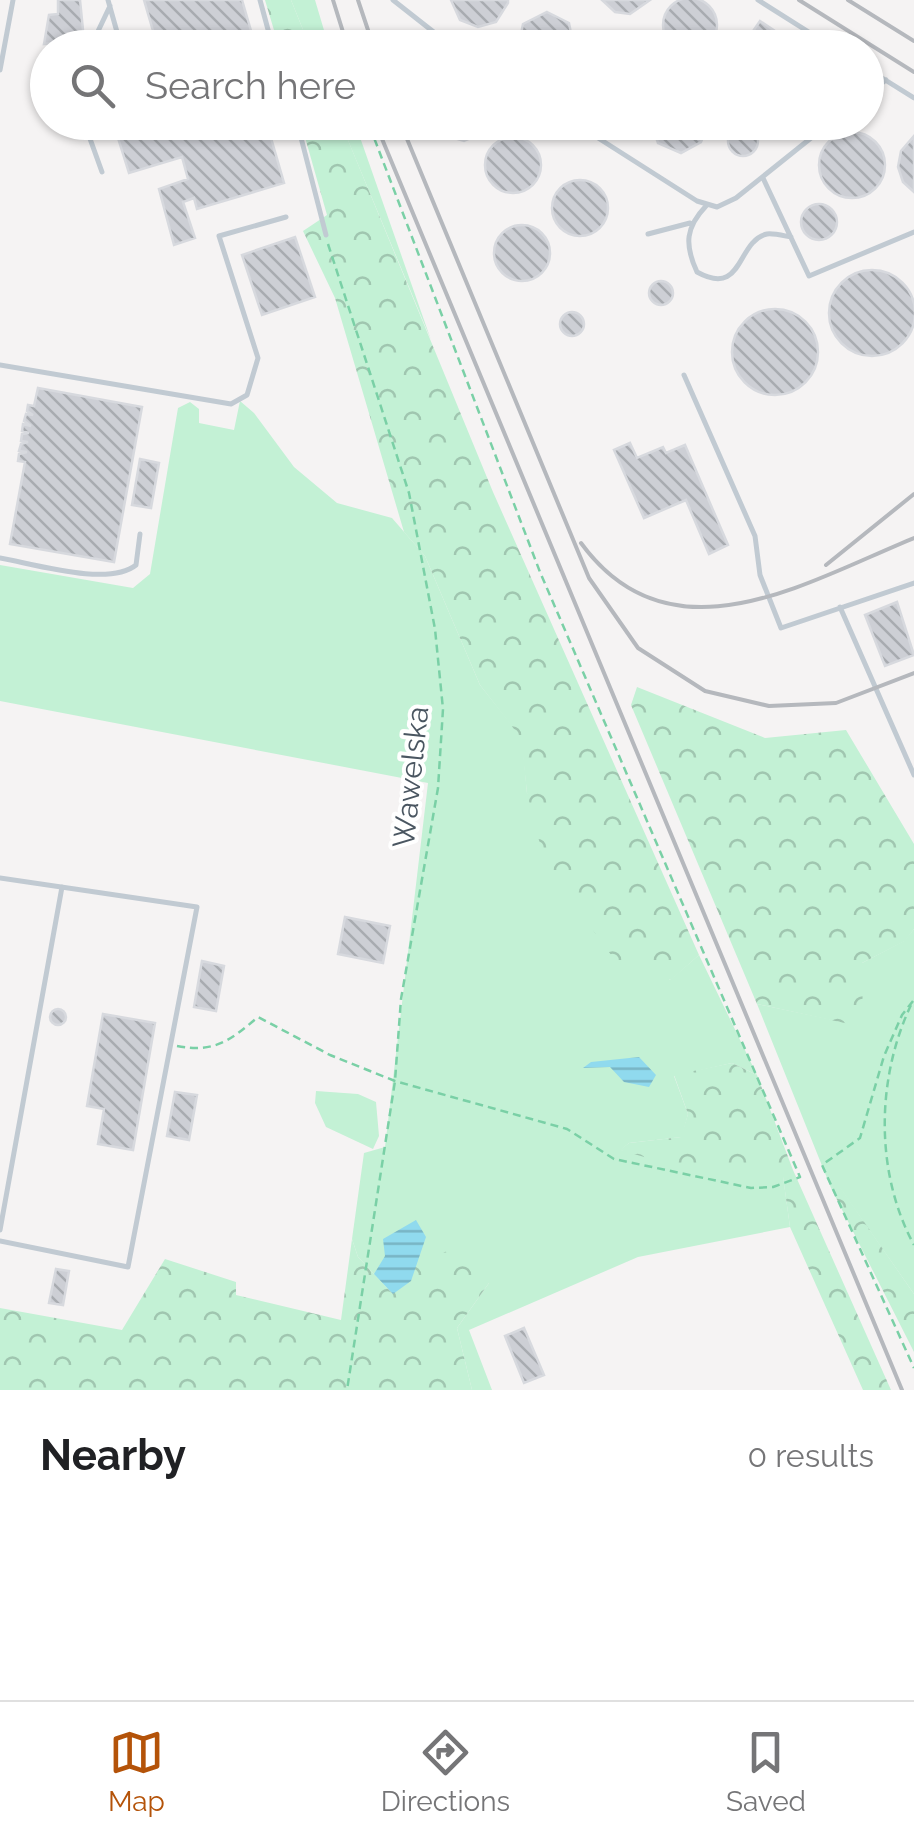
<!DOCTYPE html>
<style>
:root{--surface:#fff;--page:#f6f6f6;--text:#202124;--muted:#757577;--line:#e0e0e0;--accent:#b45309}
body{margin:0;font-family:Raleway,sans-serif;background:var(--page);color:var(--text)}
.list{margin:0;padding:0;list-style:none}
h2{display:flex;justify-content:space-between;align-items:center;height:130px;margin:0;padding:0 40px;font-size:42px}
h2 small{font-size:32px;font-weight:400;color:var(--muted)}
.icon{flex:none;width:55px;height:55px;fill:none;stroke:currentColor;stroke-width:2;stroke-linecap:round;stroke-linejoin:round}
.map{position:relative;flex:none;width:914px;height:1390px;overflow:hidden}
.search{position:absolute;background:var(--surface);box-shadow:0 2px 8px #0004;left:30px;right:30px;top:30px;height:110px;display:flex;align-items:center;gap:25px;box-sizing:border-box;padding:0 35px;border-radius:55px;color:var(--muted);font-size:38px}
.sheet{height:310px;background:var(--surface)}
nav{display:flex;justify-content:space-around;align-items:center;box-sizing:border-box;height:140px;border-top:2px solid var(--line);background:var(--surface);font-size:28px;color:var(--muted)}
nav a{display:grid;justify-items:center;gap:5px}
nav .on{color:var(--accent)}
.map>svg:first-child{display:block}
.green{fill:#c3f1d5}
.forest{fill:url(#forest-crowns)}
.water{fill:url(#water-rules)}
.building{fill:url(#building-back-hatch);stroke:#d7d9de;stroke-width:2.5}
.lines{fill:none;stroke-linecap:round;stroke-linejoin:round}
.path{stroke:#7ad0a6;stroke-width:2.5;stroke-dasharray:8 5;stroke-linecap:butt}
.lane{stroke:#c1cad2;stroke-width:5}
.rail{stroke:#b5b8bd;stroke-width:4}
.labels{text-anchor:middle;stroke-width:8;stroke-linejoin:round;paint-order:stroke}
.street-label{font-size:30px;fill:#4a5661;stroke:#fff}
</style>
<div class="map">
<svg width="914" height="1390" viewBox="0 0 914 1390">
<defs>
<pattern id="forest-crowns" width="20" height="18" patternUnits="userSpaceOnUse" patternTransform="scale(2.5)"><rect width="20" height="18" fill="#c3f1d5"/><path d="M2 6a3 3 0 1 1 6 0M12 15a3 3 0 1 1 6 0" fill="none" stroke="#a0c6b0"/></pattern>
<pattern id="water-rules" width="6" height="5" patternUnits="userSpaceOnUse" patternTransform="scale(2.5)"><rect width="6" height="5" fill="#90daee"/><path d="M0 2.5h6" fill="none" stroke="#78b4c4"/></pattern>
<pattern id="building-back-hatch" width="6" height="6" patternUnits="userSpaceOnUse" patternTransform="scale(2.5)"><rect width="6" height="6" fill="#cdcfd5"/><path d="M-1 5l2 2M0 0l6 6M5-1l2 2" fill="none" stroke="#a8abb0"/></pattern>
</defs>
<rect width="100%" height="100%" fill="#f5f3f3"/>
<path class="green" d="M291,0h24l14,47h-19z
M341,123h14l76,217 -79,-190z
M240,401l14,12 40,54 43,36 55,15 33,38 55,129 42,53 5,55 143,187 29,-25 58,120 -25,-12 -58,13 14,38 -6,23 -53,6 -8,7 162,26 7,51 -152,30 -169,73 23,60h-20l-15,-62 32,-45 -96,11 -35,-37 -6,-18 12,-86 21,-6 43,-364 -428,-82v-136l133,23 17,-14 28,-166 12,-6 9,7v14l35,7z
M914,929v365l-74,-106h-9l-74,-184 105,22v-63l42,-22z
M316,1091l42,3 18,8 3,34 -6,13 -47,-22 -11,-24z"/>
<path class="forest" d="M265,0h26l19,47h-31z
M301,123h40l152,369 206,463 -28,25 -57,-21 -69,-95 -18,-71 -6,-55 -41,-53 -55,-129 -21,-24 -69,-234 -32,-67 24,-16z
M637,687l128,51 81,-8 68,114v85l-9,12 -43,22 1,64 -106,-23 -126,-299z
M732,1063l25,12 36,95 98,220h-28l-73,-163 -7,-50 -104,-10 -59,-17 9,-7 52,-6 7,-23 -14,-39z
M840,1187l74,107v58l-83,-164z
M352,1239l6,18 35,37 17,-13 6,-22 45,-11 28,35 -32,45 15,62h-472v-82l122,22 43,-71 71,23v13l105,25z"/>
<path class="water" d="M639,1057l17,18 -7,12 -25,-5 -14,-15 -27,1 8,-6z
M416,1220l10,17 -15,44 -18,13 -19,-20 11,-18 -2,-17z"/>
<path class="building" d="M663 25a27 27 0 1 1 54 0a27 27 0 1 1-54 0Z
M58,0h22l4,40 -40,4 5,-29 9,-1z
M144,0h98l14,48h-98z
M451,0h57v3l-12,19 -18,5 -18,-7z
M602,0h48l-20,14 -15,-2z
M547,12l22,11 5,25h-56l5,-24z
M760,21l18,12 18,15h-32l-15,-11z
M113,122h164l2,6 -10,3 15,52 -87,26 -3,-11 -11,4 12,36 -21,7 -15,-56 29,-10 -6,-22 -53,16z
M489,122l-7,11 -18,8 -17,-5 -11,-14z
M651,122h56l1,2 -7,18 -20,11 -23,-10z
M728 141a15 15 0 1 1 30 0a15 15 0 1 1-30 0Z
M819 165a33 33 0 1 1 66 0a33 33 0 1 1-66 0Z
M914,136v56l-11,-10 -5,-15 3,-16z
M485 165a28 28 0 1 1 56 0a28 28 0 1 1-56 0Z
M552 208a28 28 0 1 1 56 0a28 28 0 1 1-56 0Z
M801 222a18 18 0 1 1 36 0a18 18 0 1 1-36 0Z
M494 253a28 28 0 1 1 56 0a28 28 0 1 1-56 0Z
M295,237l20,60 -53,18 -20,-60z
M829 313a43 43 0 1 1 86 0a43 43 0 1 1-86 0Z
M649 293a12 12 0 1 1 24 0a12 12 0 1 1-24 0Z
M732 352a43 43 0 1 1 86 0a43 43 0 1 1-86 0Z
M560 324a12 12 0 1 1 24 0a12 12 0 1 1-24 0Z
M38,388l104,19 -28,155 -104,-18 15,-82 -7,-1 1,-7 8,-2 -8,-1 2,-7 7,-2 -7,-1 1,-7 7,-1 -7,-2 1,-7 8,2 -7,-5 2,-7 7,1 -6,-4 1,-6 6,1z
M630,443l7,15 26,-11 3,6 19,-8 43,100 -19,9 -23,-54 -42,18 -30,-68z
M140,459l19,4 -8,45 -19,-3z
M897,602l17,53 -29,11 -20,-51z
M345,917l45,9 -7,37 -45,-9z
M202,961l22,5 -8,45 -22,-4z
M50 1017a8 8 0 1 1 16 0a8 8 0 1 1-16 0Z
M103,1014l52,9 -22,127 -35,-6 6,-35 -17,-3z
M175,1092l22,3 -8,45 -22,-4z
M56,1269l13,2 -6,34 -14,-2z
M524,1328l20,47 -20,8 -19,-47z"/>
<g class="lines">
<path class="path" d="M279,44l44,-3 7,7
M328,244l81,249 26,136 8,80 -5,79 -37,211 -6,82 -48,309
M913,1001l-11,14 -18,41 -24,82 -38,27 92,203
M911,1005c-35,74 -36,168 3,240
M177,1046c37,7 53,-5 81,-29l72,38 65,26 172,48 47,30 137,29 22,-1 27,-10 -260,-605 -172,-450"/>
<path class="lane" d="M108,0l11,39
M260,0l13,48
M393,0l61,48
M758,0l76,48
M90,48l20,-42
M866,68l48,30
M0,70l13,-70
M866,95l20,-15
M84,122l18,50
M297,122l29,113
M573,122l124,79 20,6 19,-9 95,-76
M763,178l46,98 105,-44
M706,206c-20,21 -22,38 -9,66 47,26 39,-31 70,-38 6,-1 18,2 24,3
M648,234l42,-11
M0,365l231,39 16,-9 11,-37 -39,-122 67,-19
M684,375l71,161 5,39 21,53 133,-45
M0,558c34,6 109,29 136,7l4,-31
M840,607l74,168
M0,878l197,29 -69,360 -128,-26
M0,1230l62,-343"/>
<path class="rail" d="M333,0l15,48
M358,0l16,48
M799,0l115,72
M848,0l66,41
M375,122l527,1268
M400,122l189,456 49,70 67,43 64,15 67,-3 78,-30
M581,543c90,123 225,39 333,-5
M826,565l88,-71"/>
</g>
<g class="labels">
<g class="street-label">
<text transform="translate(411 777) rotate(-84)" y="10">Wawelska</text>
</g>
</g>
</svg>
<div class="search"><svg class="icon" aria-label="search" viewBox="0 0 24 24"><circle cx="10" cy="10" r="6"/><path d="M15 15l6 6"/></svg>Search here</div>
</div>
<section class="sheet">
<h2>Nearby<small>0 results</small></h2>
<ul class="list">
</ul>
</section>
<nav>
<a class="on"><svg class="icon" aria-label="map" viewBox="0 0 24 24"><path d="M3 6l6-2 6 2 6-2v14l-6 2-6-2-6 2zM9 4v14M15 6v14"/></svg>Map</a>
<a><svg class="icon" aria-label="directions" viewBox="0 0 24 24"><path d="M12 3l9 9-9 9-9-9zM9 14v-3h6M13 9l2 2-2 2"/></svg>Directions</a>
<a><svg class="icon" aria-label="saved" viewBox="0 0 24 24"><path d="M7 4h10v16l-5-4-5 4z"/></svg>Saved</a>
</nav>
